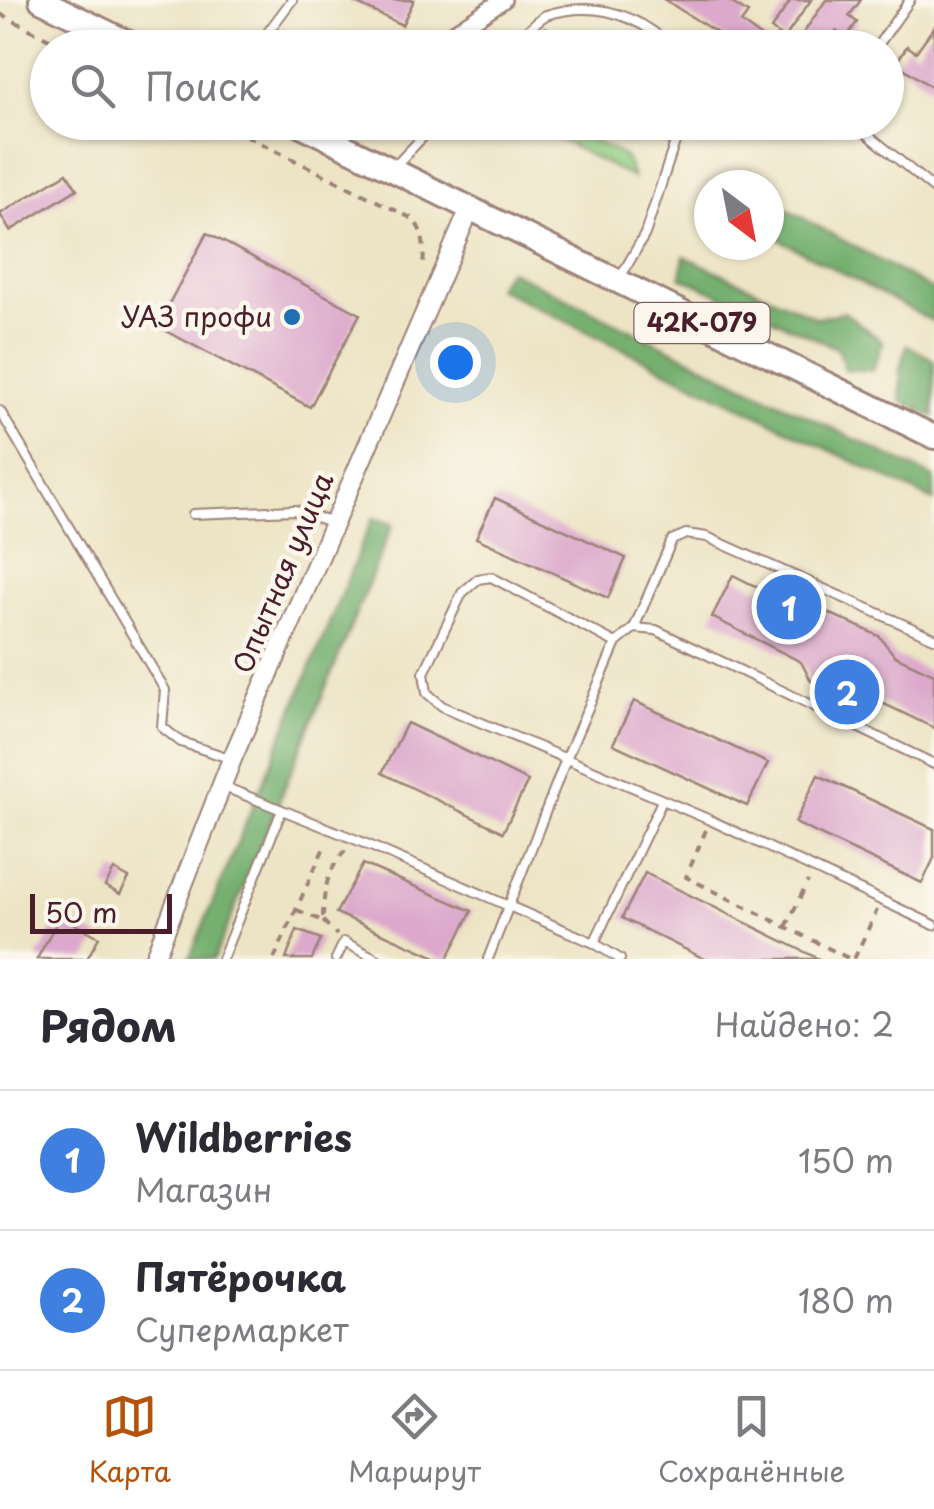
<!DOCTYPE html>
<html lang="ru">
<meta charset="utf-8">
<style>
:root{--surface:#fff;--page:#f7f7f7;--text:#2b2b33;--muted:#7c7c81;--line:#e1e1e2;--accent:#b45309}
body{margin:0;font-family:"Playpen Sans",sans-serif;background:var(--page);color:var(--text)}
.compass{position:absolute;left:694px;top:170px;width:90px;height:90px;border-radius:50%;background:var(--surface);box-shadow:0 2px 8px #0004;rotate:148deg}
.scale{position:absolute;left:30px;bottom:25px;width:142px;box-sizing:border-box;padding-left:10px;border:5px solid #4a1f2b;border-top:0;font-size:28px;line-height:35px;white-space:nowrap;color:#4a1f2b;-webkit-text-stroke:8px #fbf7ec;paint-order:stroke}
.you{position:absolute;left:455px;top:362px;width:35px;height:35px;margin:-25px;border:8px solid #fff;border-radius:50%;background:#1a73e8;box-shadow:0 0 0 15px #1a73e833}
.badge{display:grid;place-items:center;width:65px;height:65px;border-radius:50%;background:var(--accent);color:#fff;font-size:32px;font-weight:700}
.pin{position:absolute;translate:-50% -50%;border:5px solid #fff;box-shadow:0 2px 10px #0006}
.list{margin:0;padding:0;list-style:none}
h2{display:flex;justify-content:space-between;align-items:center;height:130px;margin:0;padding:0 40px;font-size:42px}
h2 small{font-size:32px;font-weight:400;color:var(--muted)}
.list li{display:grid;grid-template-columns:65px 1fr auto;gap:30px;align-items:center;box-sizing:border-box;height:140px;padding:0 40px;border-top:2px solid var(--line)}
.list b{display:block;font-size:38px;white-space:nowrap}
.list p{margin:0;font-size:32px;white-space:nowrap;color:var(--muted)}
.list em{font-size:32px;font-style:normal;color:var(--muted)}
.icon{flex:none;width:55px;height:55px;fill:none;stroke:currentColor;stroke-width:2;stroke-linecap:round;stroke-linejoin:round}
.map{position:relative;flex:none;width:934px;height:959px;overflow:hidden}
.search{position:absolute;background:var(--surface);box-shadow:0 2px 8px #0004;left:30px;right:30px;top:30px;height:110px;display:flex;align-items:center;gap:25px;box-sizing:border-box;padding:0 35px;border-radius:55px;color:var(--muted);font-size:38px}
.sheet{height:410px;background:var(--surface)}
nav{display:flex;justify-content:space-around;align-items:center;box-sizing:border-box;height:140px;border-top:2px solid var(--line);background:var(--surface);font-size:28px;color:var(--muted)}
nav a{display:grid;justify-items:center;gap:5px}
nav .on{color:var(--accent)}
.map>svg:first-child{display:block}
.green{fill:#90cd82;stroke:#6d7656;stroke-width:2.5}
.forest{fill:#74b070;stroke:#5f684e;stroke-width:2.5}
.building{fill:#dca9cc}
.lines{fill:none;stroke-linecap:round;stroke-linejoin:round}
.service-casing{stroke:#9c8278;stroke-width:12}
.minor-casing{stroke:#9c8278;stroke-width:20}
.tertiary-casing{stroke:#9c8278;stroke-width:22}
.primary-casing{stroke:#9c8278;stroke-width:28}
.path{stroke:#9c8278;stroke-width:4;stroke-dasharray:8 8;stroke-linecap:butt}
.service{stroke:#fff;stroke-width:8}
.minor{stroke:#fff;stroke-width:15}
.tertiary{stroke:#fff;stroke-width:18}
.primary{stroke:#fff;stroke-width:22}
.poi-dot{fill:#1f6fb2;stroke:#fbf7ec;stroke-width:4}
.labels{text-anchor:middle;stroke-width:9;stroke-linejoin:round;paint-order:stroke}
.shield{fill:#fbf7ec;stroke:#7f6065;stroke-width:2.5}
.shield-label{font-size:25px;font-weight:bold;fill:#4a1f2b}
.poi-label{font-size:28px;fill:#4a1f2b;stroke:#fbf7ec;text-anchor:end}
.street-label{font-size:28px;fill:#4a1f2b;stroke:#fbf7ec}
</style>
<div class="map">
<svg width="934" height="959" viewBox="0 0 934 959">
<rect width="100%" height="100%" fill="#fbf7ec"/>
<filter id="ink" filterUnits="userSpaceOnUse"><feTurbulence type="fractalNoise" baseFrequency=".01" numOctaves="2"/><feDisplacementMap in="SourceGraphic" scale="20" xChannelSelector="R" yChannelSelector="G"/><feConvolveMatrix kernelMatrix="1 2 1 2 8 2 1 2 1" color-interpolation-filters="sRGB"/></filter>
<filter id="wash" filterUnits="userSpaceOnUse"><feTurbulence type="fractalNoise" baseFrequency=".0048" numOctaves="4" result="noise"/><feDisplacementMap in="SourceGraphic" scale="40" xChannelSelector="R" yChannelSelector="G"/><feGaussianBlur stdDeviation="2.25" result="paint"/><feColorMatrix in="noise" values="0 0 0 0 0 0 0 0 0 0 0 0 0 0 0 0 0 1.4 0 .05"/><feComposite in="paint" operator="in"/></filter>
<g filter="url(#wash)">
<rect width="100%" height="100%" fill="#ede4c5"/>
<path class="green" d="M527,123h36l62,34 8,21z"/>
<path class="forest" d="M769,199l165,92v31l-165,-88z
M684,256l133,62 27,-6 39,30 -10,28h-27l-9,-22 -156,-71z
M509,270l425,208v23l-438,-214z
M907,345l27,15v57l-33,-17 -1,-31z
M373,518l20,6 -179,435h-25z"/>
<g id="blocks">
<path class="building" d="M349,0h65l-12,25z
M665,0h62l21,13 -7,10 36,25h-36z
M791,0h20l-27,39 -13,-10z
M826,0h35l-12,16 8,6 -11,16 -10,-7 -12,17h-31z
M545,27l34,21h-46z
M934,27v62l-38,-26 11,-17 9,6z
M67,173l10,16 -67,42 -10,-17z
M207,233l153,81 -50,93 -153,-81z
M495,498l131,60 -18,40 -132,-60z
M733,575l74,37h20l52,24 16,20 39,18v54l-64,-31 -24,3 -21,-6 -14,-13 -10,-19 -89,-45z
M634,701l134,62 -21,43 -134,-62z
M407,723l121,58 -25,51 -121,-59z
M818,775l116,54v29l-12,25 -127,-60z
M363,864l109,47 -25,48h-7l-104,-46z
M114,870l15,8 -9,16 -15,-8z
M645,873l174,86h-114l-83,-41z
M60,916l39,21 -12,22h-50z
M297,930l24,9 -9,20h-26z"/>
</g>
</g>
<g filter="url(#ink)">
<use href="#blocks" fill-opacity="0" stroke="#9c8278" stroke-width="2.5"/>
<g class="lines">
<defs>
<path id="service" d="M256,48l36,-48
M510,48c11,-11 23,-25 36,-33 49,-15 91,-1 127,33
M876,48l34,-48
M853,122l81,67
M675,142l12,-20
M395,166l42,-44
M620,278l25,-44 30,-92 -37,-20
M0,411l165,279 -3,37 19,15 51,17
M193,514l102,-4 36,12
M634,628l38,-88 14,-6 21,3 227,101
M616,643l-125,-66 -13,2 -16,14 -38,80 3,20 15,13 268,114 224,105
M222,786l135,54 237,103 26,16
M594,943l68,-142
M222,959l60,-149
M336,959l8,-17 33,17
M488,959l78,-200 50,-116 18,-15 22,2 278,134"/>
<path id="minor" d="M430,48l73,-48"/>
<path id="tertiary" d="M154,959l78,-200 237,-548"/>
<path id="primary" d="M41,0l98,48
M295,122l639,315"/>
</defs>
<use href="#service" class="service-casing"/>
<use href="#minor" class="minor-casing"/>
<use href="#tertiary" class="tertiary-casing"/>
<use href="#primary" class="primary-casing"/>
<path class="path" d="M0,14l67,34
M218,122l195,97c13,16 11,31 10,50
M706,830l-20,47 164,82
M297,910l26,11c0,-28 3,-50 23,-71
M323,921l14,14
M786,927l22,-46
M274,959l52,-116
M854,959l23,-49"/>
<use href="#service" class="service"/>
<use href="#minor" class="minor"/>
<use href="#tertiary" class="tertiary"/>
<use href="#primary" class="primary"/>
</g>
</g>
<circle class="poi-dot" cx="292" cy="317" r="10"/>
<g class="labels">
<rect class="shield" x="634.5" y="303" width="135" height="40" rx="8"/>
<g class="shield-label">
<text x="702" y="332">42К-079</text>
</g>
<g class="poi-label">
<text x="272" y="327">УАЗ профи</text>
</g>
<g class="street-label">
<text transform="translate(283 573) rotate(-67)" y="10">Опытная улица</text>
</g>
</g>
</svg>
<svg class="compass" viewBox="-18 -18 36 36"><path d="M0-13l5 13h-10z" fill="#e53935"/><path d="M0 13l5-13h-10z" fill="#7c7c81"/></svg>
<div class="scale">50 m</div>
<div class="you"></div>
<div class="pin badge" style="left:789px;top:607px;background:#3f7fe0">1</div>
<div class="pin badge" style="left:847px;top:692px;background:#3f7fe0">2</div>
<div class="search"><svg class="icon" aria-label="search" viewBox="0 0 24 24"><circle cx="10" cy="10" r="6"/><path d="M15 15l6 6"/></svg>Поиск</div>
</div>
<section class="sheet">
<h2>Рядом<small>Найдено: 2</small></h2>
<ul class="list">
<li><span class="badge" style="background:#3f7fe0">1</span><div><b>Wildberries</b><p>Магазин</p></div><em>150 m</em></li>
<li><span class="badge" style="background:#3f7fe0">2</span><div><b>Пятёрочка</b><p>Супермаркет</p></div><em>180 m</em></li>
</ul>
</section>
<nav>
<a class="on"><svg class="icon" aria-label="map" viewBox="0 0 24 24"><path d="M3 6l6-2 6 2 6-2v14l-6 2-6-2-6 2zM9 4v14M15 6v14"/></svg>Карта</a>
<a><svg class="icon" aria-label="directions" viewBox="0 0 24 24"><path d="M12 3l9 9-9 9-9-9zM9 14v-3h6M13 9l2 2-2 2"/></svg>Маршрут</a>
<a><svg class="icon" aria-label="saved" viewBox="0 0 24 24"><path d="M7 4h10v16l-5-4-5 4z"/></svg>Сохранённые</a>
</nav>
